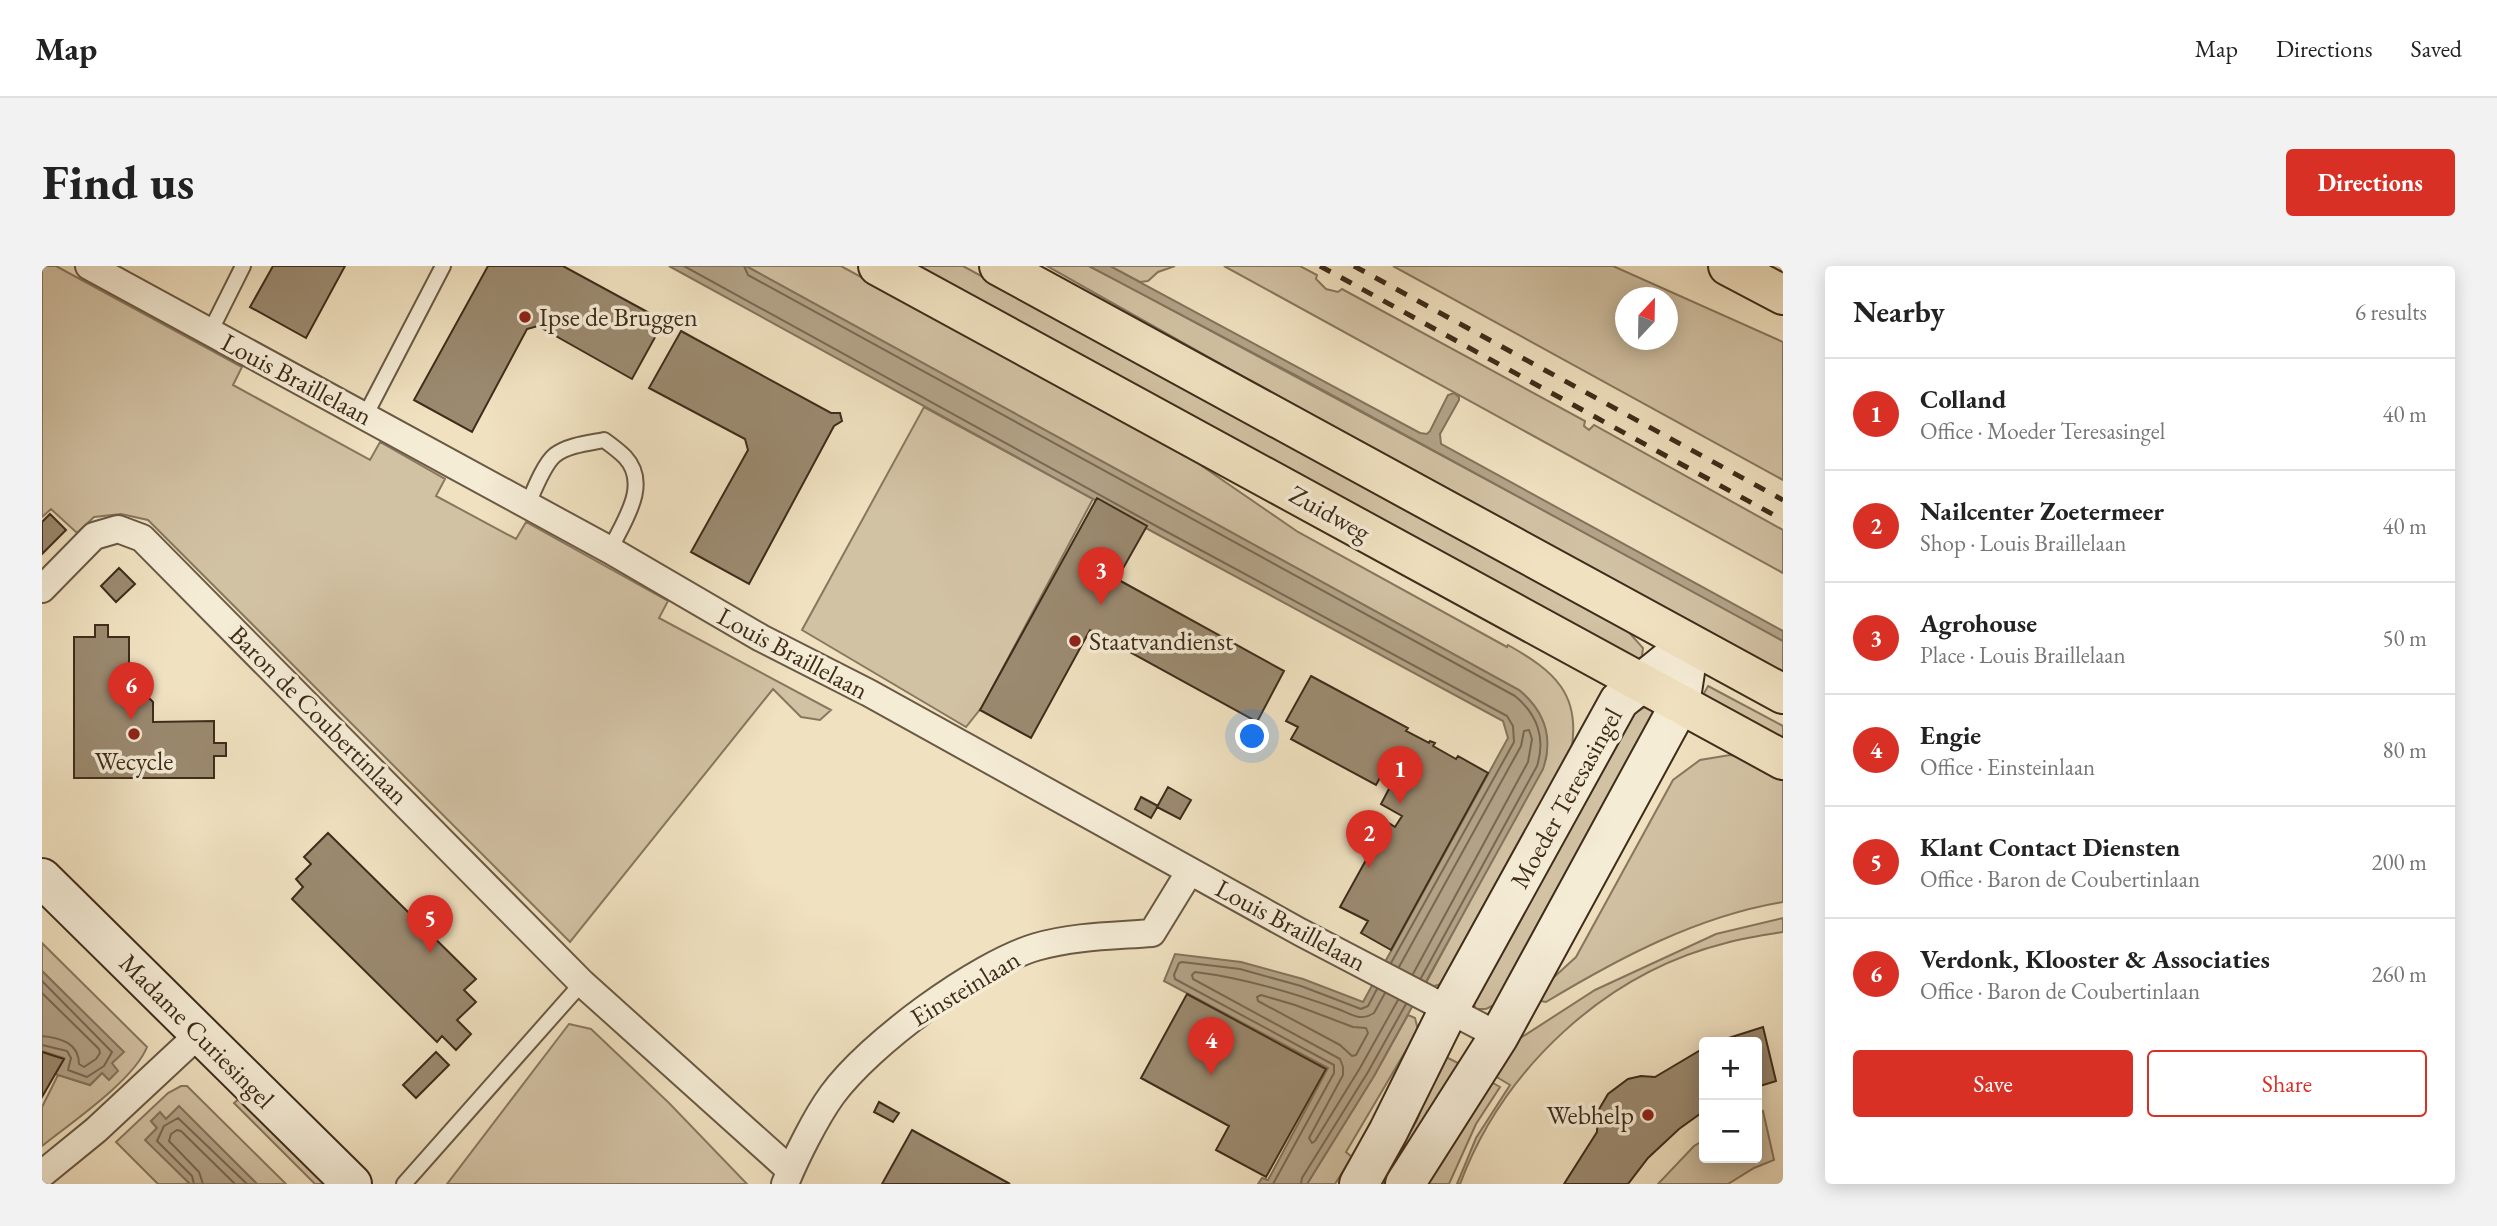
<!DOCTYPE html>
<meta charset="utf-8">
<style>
:root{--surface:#fff;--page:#f2f2f2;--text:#222;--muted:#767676;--line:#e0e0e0;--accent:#d93025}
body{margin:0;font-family:"EB Garamond",serif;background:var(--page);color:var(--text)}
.controls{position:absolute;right:21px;bottom:21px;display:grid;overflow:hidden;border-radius:7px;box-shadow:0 4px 18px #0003}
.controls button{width:63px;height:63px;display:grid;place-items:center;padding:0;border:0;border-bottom:2px solid var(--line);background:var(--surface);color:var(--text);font:35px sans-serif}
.compass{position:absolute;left:1573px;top:21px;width:63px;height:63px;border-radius:50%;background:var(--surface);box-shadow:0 4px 18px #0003;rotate:22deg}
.you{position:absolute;left:1211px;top:471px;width:24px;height:24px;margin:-18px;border:5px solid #fff;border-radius:50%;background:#1a73e8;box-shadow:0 0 0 10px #1a73e833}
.badge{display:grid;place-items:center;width:46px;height:46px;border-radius:50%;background:var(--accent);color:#fff;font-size:23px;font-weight:700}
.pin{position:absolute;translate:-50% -58px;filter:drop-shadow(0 2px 4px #0008)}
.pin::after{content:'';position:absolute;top:37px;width:24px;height:21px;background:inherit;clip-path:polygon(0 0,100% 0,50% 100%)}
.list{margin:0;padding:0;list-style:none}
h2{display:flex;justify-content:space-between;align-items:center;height:91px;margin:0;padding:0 28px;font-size:30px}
h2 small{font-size:23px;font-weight:400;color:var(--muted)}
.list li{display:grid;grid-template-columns:46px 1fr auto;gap:21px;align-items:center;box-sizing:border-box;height:112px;padding:0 28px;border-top:2px solid var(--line)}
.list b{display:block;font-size:26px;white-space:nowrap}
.list p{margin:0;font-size:23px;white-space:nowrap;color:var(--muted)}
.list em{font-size:23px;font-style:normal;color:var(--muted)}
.actions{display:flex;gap:14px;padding:21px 28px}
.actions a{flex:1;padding:16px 0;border:2px solid var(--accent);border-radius:7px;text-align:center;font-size:24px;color:var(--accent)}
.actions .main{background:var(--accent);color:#fff}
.map{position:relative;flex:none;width:1741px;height:918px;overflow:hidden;border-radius:7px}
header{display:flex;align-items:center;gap:42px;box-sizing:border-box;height:98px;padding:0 35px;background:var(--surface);border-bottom:2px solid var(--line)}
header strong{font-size:33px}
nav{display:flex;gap:38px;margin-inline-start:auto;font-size:24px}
.intro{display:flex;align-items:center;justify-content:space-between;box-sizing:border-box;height:168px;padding:0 42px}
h1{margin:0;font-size:49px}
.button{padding:18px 32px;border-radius:7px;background:var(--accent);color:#fff;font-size:24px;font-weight:700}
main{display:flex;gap:42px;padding:0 42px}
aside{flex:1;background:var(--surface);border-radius:7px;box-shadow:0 4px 18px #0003}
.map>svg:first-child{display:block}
.green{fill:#d2c2a4;stroke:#88775f;stroke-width:2;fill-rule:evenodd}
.water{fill:#b3a388;stroke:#84735c;stroke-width:2}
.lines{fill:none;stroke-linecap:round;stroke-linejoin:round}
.shore{stroke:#786851;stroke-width:2}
.building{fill:#9b8a70;stroke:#3e2c1a;stroke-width:2}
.lane-casing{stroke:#6a5944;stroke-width:18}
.street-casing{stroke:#6a5944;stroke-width:30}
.secondary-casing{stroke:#3e2c1a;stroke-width:42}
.primary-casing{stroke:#3e2c1a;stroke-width:42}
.highway-casing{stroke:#3e2c1a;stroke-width:42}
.lane{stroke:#f5ecd6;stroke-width:14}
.street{stroke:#f5ecd6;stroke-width:26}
.secondary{stroke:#f5ecd6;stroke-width:38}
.primary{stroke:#f0e1c0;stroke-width:38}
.highway{stroke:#f0e1c0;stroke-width:38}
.rail{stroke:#3e2c1a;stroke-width:5;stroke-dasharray:12 12;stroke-linecap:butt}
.poi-dot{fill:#8f2418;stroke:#f5ecd6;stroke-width:2.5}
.labels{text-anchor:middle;stroke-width:7;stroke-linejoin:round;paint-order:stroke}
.poi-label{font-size:26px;fill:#3e2c1a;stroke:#f5ecd6;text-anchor:start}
.street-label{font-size:26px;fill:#3e2c1a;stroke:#f5ecd6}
</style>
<header>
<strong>Map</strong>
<nav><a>Map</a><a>Directions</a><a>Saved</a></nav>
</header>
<div class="intro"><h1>Find us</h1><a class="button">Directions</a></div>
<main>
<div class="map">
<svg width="1741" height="918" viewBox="0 0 1741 918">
<rect width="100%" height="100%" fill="#f0e1c0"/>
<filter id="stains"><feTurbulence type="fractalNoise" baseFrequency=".00286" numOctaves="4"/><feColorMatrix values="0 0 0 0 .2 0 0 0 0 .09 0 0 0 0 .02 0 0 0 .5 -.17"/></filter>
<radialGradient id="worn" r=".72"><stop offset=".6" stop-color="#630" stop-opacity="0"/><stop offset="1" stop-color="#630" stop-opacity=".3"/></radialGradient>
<path class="green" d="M0,0h14l186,101 -9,18 137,75 10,-18 65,37 -9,17 80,43 10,-17 142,79 -9,17 172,92 -11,10 -19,-3 -28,-28 -203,253 -422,-422 -27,-6 -27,3 -17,16 -26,-24 -9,8z
M704,0h95l345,189 112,77 209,115 1,-2c46,26 74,49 63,107l-123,230 -17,5 -5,-4 120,-224c4,-29 -4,-50 -27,-69z
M869,0h52l651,355 12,8 17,19 -1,8 -6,5z
M1005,0h42l35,18 593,320 66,37v31l-543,-297z
M1068,0h65l-17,6 -10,9 -8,1z
M1182,0h76l17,9 -1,4 10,10 12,3 4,-3 243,132 -1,5 5,4 5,-5 189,105v43z
M1351,0h220l170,76v138zM1584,32h42v42h-42z
M882,141l169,92 -111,208 -16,20 -164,-97z
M1666,420l75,40v15l-81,-44z
M1603,441l5,1 4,5 -156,290 -12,6h-10l-4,-8 160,-286z
M1688,489l8,1 45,25v121c-85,14 -164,56 -237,100l-6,-1 1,-12 35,-32 97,-177 27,-20z
M1741,652v14c-19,3 -39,6 -57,11 -121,30 -223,126 -266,241h-3l19,-46 34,-53 -20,-12 18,-27 87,-56 121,-56z
M0,677l105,104c-13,33 -76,76 -105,99v-39l16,-32 32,10 33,-33 -81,-81z
M1366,749l7,3 3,12 -72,122 6,5 -17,27h-28l67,-108z
M527,758l22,5 78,74 78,81h-300z
M1400,789l20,10 -67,119h-15l37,-64z
M1444,813l14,8 -24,37 -27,60h-34z
M139,820h6l99,98h-29l-78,-77 -13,12 -6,-6 -9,8 6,7 -11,12 44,44h-32l-42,-42 52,-49z
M199,831l87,87h-13l-81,-81z
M1721,845l11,49 -20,8 -26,16h-70l36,-38 10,-6v18h53v-44z"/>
<path class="water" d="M627,0h77l773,424c25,21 35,47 24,79l-169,307 -67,108h-49l4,-6 6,2 60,-112 -164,-87 11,-27 66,8 62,17 60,23 145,-264 -5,-17 -348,-188z
M1047,0h21l7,4 303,163 7,1 3,-3 18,-36 6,-2 5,4v3l-19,34 1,10 342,187v10l-488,-266z
M0,705l82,81 -12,11 6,8 -9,9 -7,-7 -12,12 -35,-11 9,-16 -22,-7z
M137,840l78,78h-67l-45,-44 12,-12 -6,-7 9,-9 6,7z"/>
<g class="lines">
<path class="shore" d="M642,0l474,261 349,189 6,10 1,16 -123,221
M702,0l4,9 767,421c22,18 31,42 22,70l-116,212
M1357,701l122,-221 3,-15 5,-1 3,9 -4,23 -115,212
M0,715l70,71 -8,14 -17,11 -19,-7 3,-12 -4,-7 -25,-6
M0,727l57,56 1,4 -4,6 -12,8 -5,-3c0,-21 -18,-26 -37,-28
M1343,727l-11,20c-14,9 -23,1 -36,-4 -47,-17 -93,-31 -143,-37l-3,3 1,4 147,80 3,8v8l-34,63 3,5 3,-2 45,-73 38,-68
M1219,729l34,10 58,22 13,1 2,5 -12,22 -4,1 -12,-11 -82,-44 -1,-4z
M152,918l-2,-8 -35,-35 7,-15 14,-8 69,66
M161,918l-4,-12 -30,-31 2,-7 6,-4 4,1 54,53
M1231,918l61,-111v-8l-159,-86 -1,-4 5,-12 3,-1 58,7 61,17 60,23 7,-3 9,-17
M1259,918l1,-6 66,-106 38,-68"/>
</g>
<path class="building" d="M231,0h72l-39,72 -56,-31z
M446,0h75l101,55 -32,58 -94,-53 -11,3 -55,103 -58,-32z
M639,65l150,82h9l2,8 -8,5 -85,158 -58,-32 57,-102 -3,-11 -96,-51z
M1055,232l50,28 -30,53 167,92 -27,51 -167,-92 -59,108 -51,-28z
M8,248l16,16 -24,24v-32z
M77,302l16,16 -19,18 -15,-16z
M53,359h13v12h21v62l20,-1 4,4v20l61,-1v22h12v13h-12v22h-140v-141h21z
M1269,410l97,52 -2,3 23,12 1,-2 5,2 -2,3 23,13 2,-3 30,17 -97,177 -30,-17 7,-12 -28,-14 47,-85 8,5 7,-11 -21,-12 11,-21 -11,-7 -5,9 -85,-46 7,-12 -12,-6z
M1126,521l23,13 -11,19 -23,-12z
M1099,531l17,9 -7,12 -16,-9z
M286,567l148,146 -12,11 12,12 -19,18 14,14 -15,16 -14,-14 -5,6 -145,-143 11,-12 -7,-8 15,-15 -7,-7z
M1145,728l139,75 -60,108 -50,-27 13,-24 -88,-48z
M1721,761l13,54 -19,6v-45h-41z
M1662,782v63l-25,18 -31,29 -20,26h-64l33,-52 1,-21 10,-17 20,-15 13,-3 14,1z
M0,786l22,7 -22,38z
M394,786l13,13 -33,33 -13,-13z
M837,836l20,11 -6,9 -19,-10z
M870,864l98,54h-128z"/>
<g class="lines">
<defs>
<path id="lane" d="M168,66l33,-66
M323,150l78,-150
M486,238c6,-14 16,-40 27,-49 13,-10 34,-12 49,-15 7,5 15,11 21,17 26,28 -2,65 -15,93
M362,918l178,-201"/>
<path id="street" d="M47,0l521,284 151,88 108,55 431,239 199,104
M0,323l52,-53 24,-7 24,9 440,445 208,187
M0,908l54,-44 103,-96
M743,918c10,-25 31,-67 47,-89 37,-51 144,-130 204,-148 38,-11 77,-11 116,-14l38,-62"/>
<path id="secondary" d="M0,612l310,306
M1317,918l29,-52 61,-123 170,-308 70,-57
M1363,918l94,-148 181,-332 5,-32"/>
<path id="primary" d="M836,0l905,494
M957,0l784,428"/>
<path id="highway" d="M1686,0l55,29"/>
</defs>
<use href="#lane" class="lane-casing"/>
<use href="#street" class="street-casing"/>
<use href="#secondary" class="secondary-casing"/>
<use href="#primary" class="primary-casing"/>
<use href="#highway" class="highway-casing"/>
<use href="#lane" class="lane"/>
<use href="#street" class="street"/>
<use href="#secondary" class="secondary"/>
<use href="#primary" class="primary"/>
<use href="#highway" class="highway"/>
<path class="rail" d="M1278,0l463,254
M1312,0l429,234"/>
</g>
<g class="poi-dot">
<circle cx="483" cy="51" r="7"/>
<circle cx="1033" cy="375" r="7"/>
<circle cx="92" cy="468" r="7"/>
<circle cx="1606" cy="849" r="7"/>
</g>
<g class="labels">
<g class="poi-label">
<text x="497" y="60">Ipse de Bruggen</text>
<text x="1047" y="384">Staatvandienst</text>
<text x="92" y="504" text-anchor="middle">Wecycle</text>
<text x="1592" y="858" text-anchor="end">Webhelp</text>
</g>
<g class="street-label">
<text transform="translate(255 113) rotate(28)" y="9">Louis Braillelaan</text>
<text transform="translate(1288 247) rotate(29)" y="9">Zuidweg</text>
<text transform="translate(751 387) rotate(28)" y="9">Louis Braillelaan</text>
<text transform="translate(277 449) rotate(45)" y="9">Baron de Coubertinlaan</text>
<text transform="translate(1524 532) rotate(-61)" y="9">Moeder Teresasingel</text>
<text transform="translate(1249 659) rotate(28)" y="9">Louis Braillelaan</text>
<text transform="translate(923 722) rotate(-31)" y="9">Einsteinlaan</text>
<text transform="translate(155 765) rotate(45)" y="9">Madame Curiesingel</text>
</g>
</g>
<rect width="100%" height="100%" filter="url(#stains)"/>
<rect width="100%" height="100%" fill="url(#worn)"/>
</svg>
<div class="controls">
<button>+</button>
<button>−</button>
</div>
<svg class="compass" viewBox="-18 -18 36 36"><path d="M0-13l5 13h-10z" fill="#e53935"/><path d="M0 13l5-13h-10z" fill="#767676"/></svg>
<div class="you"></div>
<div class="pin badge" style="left:1358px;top:538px">1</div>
<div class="pin badge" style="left:1327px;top:602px">2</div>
<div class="pin badge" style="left:1059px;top:339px">3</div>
<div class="pin badge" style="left:1169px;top:809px">4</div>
<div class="pin badge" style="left:388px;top:687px">5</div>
<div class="pin badge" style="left:89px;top:454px">6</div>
</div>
<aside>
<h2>Nearby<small>6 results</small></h2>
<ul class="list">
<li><span class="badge">1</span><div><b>Colland</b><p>Office · Moeder Teresasingel</p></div><em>40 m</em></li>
<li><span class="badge">2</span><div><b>Nailcenter Zoetermeer</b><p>Shop · Louis Braillelaan</p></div><em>40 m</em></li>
<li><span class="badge">3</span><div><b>Agrohouse</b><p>Place · Louis Braillelaan</p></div><em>50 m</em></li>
<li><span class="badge">4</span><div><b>Engie</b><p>Office · Einsteinlaan</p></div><em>80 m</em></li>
<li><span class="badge">5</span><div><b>Klant Contact Diensten</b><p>Office · Baron de Coubertinlaan</p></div><em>200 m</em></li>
<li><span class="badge">6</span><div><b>Verdonk, Klooster &amp; Associaties</b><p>Office · Baron de Coubertinlaan</p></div><em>260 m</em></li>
</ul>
<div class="actions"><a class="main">Save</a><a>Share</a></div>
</aside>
</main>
